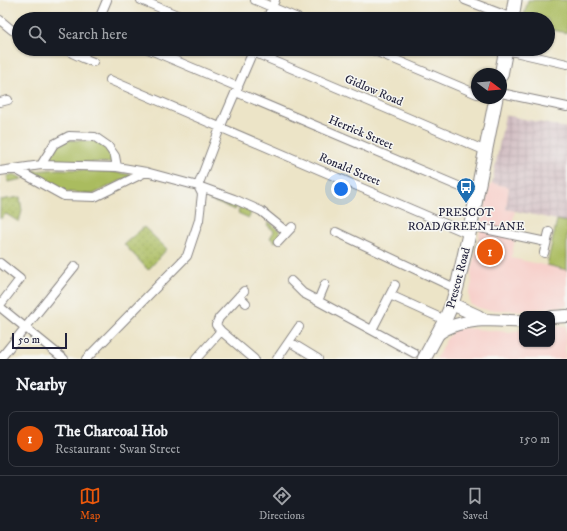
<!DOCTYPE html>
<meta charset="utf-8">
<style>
:root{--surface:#171b24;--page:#20242c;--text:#f1f3f6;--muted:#9ea1a6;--line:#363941;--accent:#ea580c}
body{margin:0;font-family:"IM FELL DW Pica",serif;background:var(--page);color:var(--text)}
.controls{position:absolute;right:12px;bottom:12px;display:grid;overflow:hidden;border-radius:8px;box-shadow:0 1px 3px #0004}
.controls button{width:36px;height:36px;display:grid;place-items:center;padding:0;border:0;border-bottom:1px solid var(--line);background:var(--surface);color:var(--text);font:20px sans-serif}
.compass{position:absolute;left:471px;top:68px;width:36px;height:36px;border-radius:50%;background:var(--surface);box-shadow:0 1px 3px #0004;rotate:106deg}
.scale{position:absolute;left:12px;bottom:10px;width:55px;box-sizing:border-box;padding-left:4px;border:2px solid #22223b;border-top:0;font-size:11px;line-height:14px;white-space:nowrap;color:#22223b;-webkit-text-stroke:3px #f6f6f2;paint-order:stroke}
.you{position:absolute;left:341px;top:189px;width:14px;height:14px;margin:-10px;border:3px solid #fff;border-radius:50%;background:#1a73e8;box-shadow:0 0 0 6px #1a73e833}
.badge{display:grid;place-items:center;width:26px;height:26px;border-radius:50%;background:var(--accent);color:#fff;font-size:13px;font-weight:700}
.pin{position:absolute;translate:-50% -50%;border:2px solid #fff;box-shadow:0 1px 4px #0006}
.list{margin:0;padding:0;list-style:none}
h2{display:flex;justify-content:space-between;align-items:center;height:52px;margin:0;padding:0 16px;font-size:17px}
h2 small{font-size:13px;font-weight:400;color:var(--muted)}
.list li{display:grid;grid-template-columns:26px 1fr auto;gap:12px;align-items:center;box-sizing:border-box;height:56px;margin:0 8px 8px;padding:0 8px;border:1px solid var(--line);border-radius:8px}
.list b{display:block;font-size:15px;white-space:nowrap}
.list p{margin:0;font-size:13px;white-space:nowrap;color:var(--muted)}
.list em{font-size:13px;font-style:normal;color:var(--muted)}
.icon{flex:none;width:22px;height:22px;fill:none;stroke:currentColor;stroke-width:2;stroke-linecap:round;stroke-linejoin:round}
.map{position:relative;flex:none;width:567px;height:359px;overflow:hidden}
.search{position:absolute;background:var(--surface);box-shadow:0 1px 3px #0004;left:12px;right:12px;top:12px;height:44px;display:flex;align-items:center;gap:10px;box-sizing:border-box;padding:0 14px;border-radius:22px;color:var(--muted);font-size:15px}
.sheet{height:116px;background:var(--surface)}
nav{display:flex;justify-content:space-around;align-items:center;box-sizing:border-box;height:56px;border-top:1px solid var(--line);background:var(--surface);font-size:11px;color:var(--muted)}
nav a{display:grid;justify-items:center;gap:2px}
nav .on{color:var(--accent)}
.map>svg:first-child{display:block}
.built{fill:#f7d0cb}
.industrial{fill:url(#industrial-grid)}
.green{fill:#aabc5f;stroke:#666f4d}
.garden{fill:url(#garden-dots);stroke:#666f4d}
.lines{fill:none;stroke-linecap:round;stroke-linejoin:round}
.minor-casing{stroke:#878381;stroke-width:10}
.secondary-casing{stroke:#878381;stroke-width:14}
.primary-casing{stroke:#878381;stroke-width:15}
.minor{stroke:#fff;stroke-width:8}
.secondary{stroke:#fff;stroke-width:12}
.primary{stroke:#fff;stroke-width:13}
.labels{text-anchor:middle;stroke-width:3;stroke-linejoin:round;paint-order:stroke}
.street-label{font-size:12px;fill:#22223b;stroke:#f6f6f2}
.poi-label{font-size:12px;fill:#22223b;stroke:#f6f6f2}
</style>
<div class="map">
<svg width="567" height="359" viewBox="0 0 567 359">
<defs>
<pattern id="industrial-grid" width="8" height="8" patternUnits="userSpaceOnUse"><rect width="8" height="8" fill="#d2bec2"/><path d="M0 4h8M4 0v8" fill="none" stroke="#b4a3a8"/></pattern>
<pattern id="garden-dots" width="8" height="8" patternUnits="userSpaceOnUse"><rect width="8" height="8" fill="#aabc5f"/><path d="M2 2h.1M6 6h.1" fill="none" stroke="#92a153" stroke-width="1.8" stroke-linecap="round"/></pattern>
</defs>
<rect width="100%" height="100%" fill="#f6f6f2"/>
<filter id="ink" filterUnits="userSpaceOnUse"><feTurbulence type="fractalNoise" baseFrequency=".025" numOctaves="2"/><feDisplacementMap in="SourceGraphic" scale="8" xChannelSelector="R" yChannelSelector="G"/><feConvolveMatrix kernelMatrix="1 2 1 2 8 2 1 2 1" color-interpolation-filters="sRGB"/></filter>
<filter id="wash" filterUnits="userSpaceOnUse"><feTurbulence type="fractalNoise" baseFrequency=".012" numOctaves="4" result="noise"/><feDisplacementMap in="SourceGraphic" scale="16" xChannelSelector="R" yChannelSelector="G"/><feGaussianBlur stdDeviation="0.9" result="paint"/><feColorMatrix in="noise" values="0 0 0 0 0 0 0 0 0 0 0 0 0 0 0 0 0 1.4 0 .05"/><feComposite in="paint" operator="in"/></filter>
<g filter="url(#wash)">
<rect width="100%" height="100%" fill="#ece4c7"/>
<path class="built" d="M492,183l17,4 -3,22 9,2 -5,23 6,1 -5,23 56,12v36l-49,5v-1h-30l-9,-2 -9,-4 -1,-10 3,-12 -1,-8 18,-86z
M566,326l-1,33h-129l10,-19 8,-10 10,-2 45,4 13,-2v14h30v-17z"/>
<path class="industrial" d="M505,115l62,13v94l-61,-13 3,-22 -17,-4z"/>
<path class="green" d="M528,0h39v33l-19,-4v-10h-25z
M68,140l28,1 10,7 7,12 -2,3 -60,-2 -3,-2 7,-13z
M59,169l48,2 26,4 -40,19 -27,-2 -32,-13 -3,-7 2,-1z
M14,174l9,5 -15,3 -1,-6z
M211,196h4l23,9 -3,5 -26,-10z
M240,206l11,6 -2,6 -11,-5z
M557,220l10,2v48l-20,-5z
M269,222l11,9v5l-5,6 -5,-4 4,-7 -7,-6z"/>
<path class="garden" d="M20,197l2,14 -3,11 -13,-8 -6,5v-19z
M144,227l23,22 -19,21 -24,-26z"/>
</g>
<g filter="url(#ink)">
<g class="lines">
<defs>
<path id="minor" d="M141,0l46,19
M255,0l45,19
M465,0l47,18
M99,19l8,-19
M267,19l8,-19
M0,20l12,10 7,3
M87,49l-4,9 10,4
M148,49l90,38
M370,49l107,45
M506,50l61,14
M253,52l233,99
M72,53l11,5
M110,80l359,154
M236,92l241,102
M501,93l66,14
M0,102l8,-2
M41,165l13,-21 15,-8 26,1 13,9 7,10 2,11
M15,169l49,27 31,1 51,-25
M0,171l41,-6 76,2 29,5 52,14 36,13 27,12 26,21
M471,226l75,16
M336,232l121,57
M278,242l14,-15
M544,253l5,-21
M0,263l20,16 -20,26
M291,281l12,12 15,8
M325,284l-7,17 96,52
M244,291l-25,27 -3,7 5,6 33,28
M390,295l55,25
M239,296l7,7
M0,307l64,52
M372,330l23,-45
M290,342l28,17
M0,359l75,-93
M86,359l101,-103 12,-36 3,-26 -4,-8 22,-58 34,-79
M196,359l25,-28
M277,359l22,-32"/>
<path id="secondary" d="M452,304l26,12 6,4
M552,317l15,-1
M438,334c12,-10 31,-13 47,-14 12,0 24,2 37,1"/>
<path id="primary" d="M512,19l3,-19
M501,75l5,-26
M424,359l21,-39 7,-16 5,-17 12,-53 27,-136"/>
</defs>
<use href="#minor" class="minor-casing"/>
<use href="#secondary" class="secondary-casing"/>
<use href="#primary" class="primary-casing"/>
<use href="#minor" class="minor"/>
<use href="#secondary" class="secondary"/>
<use href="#primary" class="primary"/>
</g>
</g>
<defs>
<symbol id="bus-pin" viewBox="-11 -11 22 30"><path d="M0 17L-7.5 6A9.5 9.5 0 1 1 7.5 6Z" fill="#1f6fb2" stroke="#f6f6f2"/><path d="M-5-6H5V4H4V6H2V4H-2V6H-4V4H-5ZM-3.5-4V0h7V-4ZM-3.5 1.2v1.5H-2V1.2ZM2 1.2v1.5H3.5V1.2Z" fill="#fff"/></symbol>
</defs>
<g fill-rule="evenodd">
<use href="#bus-pin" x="455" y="176" width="22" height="30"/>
</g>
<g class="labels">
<g class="street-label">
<text transform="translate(374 90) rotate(23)" y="4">Gidlow Road</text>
<text transform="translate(361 132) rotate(23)" y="4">Herrick Street</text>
<text transform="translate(350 169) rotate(23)" y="4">Ronald Street</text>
<text transform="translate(458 278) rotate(-75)" y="4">Prescot Road</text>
</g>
<g class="poi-label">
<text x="466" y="216">PRESCOT<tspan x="466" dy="14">ROAD/GREEN LANE</tspan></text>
</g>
</g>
</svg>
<div class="controls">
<button><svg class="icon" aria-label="layers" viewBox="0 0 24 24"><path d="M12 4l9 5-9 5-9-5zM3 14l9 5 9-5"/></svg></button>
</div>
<svg class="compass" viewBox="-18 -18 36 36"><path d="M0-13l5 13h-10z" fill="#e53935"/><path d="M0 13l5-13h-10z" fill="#9ea1a6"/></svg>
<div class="scale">50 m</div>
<div class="you"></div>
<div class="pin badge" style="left:490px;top:252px">1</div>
<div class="search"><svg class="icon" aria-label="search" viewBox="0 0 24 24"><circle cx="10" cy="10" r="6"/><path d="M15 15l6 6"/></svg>Search here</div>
</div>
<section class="sheet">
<h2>Nearby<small></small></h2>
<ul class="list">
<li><span class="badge">1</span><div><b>The Charcoal Hob</b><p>Restaurant · Swan Street</p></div><em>150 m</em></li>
</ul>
</section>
<nav>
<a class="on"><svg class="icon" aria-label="map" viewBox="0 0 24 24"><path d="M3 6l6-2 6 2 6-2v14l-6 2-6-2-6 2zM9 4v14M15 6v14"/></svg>Map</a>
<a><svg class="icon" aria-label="directions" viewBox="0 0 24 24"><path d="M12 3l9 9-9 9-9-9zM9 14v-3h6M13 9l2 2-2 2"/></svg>Directions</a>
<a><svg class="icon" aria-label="saved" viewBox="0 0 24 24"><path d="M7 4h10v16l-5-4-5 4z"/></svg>Saved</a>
</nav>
